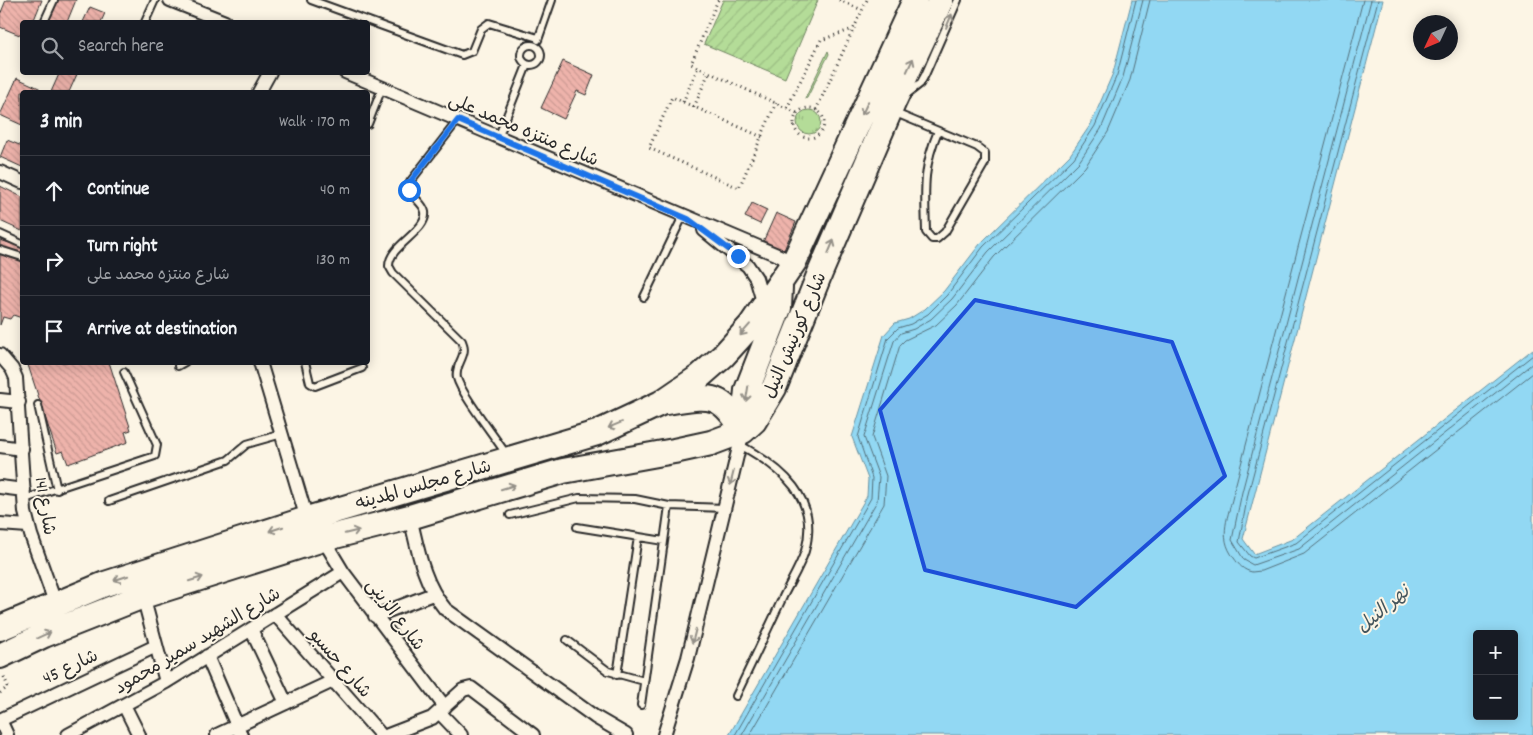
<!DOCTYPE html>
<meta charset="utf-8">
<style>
:root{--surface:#171b24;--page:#20242c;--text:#f1f3f6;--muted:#9ea1a6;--line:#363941}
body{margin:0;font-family:Dekko,"Playpen Sans Arabic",sans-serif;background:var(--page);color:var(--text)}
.controls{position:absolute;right:15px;bottom:15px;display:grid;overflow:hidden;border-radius:5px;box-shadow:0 2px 12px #0003}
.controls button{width:45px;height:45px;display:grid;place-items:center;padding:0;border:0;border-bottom:1px solid var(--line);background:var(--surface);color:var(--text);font:25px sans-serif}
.compass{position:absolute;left:1413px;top:15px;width:45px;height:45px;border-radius:50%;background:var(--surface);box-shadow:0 2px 12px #0003;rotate:226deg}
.stop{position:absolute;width:15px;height:15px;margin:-11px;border:4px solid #1a73e8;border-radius:50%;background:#fff}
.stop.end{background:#1a73e8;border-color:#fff;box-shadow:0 1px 5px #0008}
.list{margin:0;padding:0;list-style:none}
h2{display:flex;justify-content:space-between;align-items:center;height:65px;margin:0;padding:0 20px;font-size:21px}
h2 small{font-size:16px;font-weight:400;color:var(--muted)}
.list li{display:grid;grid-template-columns:32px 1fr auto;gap:15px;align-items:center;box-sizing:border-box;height:70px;padding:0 20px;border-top:1px solid var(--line)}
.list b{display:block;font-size:19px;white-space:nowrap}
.list p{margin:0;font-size:16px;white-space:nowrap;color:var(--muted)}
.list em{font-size:16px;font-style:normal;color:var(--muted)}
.icon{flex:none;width:28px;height:28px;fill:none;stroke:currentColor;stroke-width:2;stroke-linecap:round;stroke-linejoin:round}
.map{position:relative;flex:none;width:1533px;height:735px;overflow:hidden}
.search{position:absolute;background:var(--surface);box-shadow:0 2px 12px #0003;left:20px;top:20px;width:350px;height:55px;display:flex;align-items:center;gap:12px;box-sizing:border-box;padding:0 18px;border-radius:5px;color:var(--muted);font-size:19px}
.panel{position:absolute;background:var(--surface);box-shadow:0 2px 12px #0003;left:20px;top:90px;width:350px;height:275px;border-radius:5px}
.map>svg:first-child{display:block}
.grass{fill:url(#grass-tufts);stroke:#708462}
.garden{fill:url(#garden-furrows);stroke:#708462}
.water{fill:#92d8f3;stroke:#6993a3;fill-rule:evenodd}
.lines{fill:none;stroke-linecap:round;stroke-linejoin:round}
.shore{stroke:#54707b;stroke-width:1}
.building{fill:url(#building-back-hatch);stroke:#2b2b2b}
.lane-casing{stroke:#2b2b2b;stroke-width:10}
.street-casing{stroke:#2b2b2b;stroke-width:16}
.highway-casing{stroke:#2b2b2b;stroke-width:28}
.path{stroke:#2b2b2b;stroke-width:3;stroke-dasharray:1 4;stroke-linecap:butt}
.lane{stroke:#fcf5e5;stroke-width:6}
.street{stroke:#fcf5e5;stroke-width:12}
.highway{stroke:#fcf5e5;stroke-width:24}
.oneway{stroke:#949088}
.route{stroke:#1a73e8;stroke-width:6}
.marked{fill:#1d4ed8;fill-opacity:0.2;stroke:#1d4ed8;stroke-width:4;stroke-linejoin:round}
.labels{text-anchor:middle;stroke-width:4;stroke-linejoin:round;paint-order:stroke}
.street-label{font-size:18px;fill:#2b2b2b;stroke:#fcf5e5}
.water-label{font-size:19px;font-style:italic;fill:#45565d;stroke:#fcf5e5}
</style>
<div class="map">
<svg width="1533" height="735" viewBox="0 0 1533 735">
<defs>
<pattern id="grass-tufts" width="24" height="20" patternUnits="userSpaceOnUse" patternTransform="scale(1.25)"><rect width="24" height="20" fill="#b4dc98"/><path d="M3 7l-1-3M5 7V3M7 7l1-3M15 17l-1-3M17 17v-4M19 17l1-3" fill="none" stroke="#9bbd83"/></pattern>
<pattern id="garden-furrows" width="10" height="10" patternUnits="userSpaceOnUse" patternTransform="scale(1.25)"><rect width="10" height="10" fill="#b4dc98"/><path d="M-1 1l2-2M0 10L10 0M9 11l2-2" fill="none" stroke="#9bbd83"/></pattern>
<pattern id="building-back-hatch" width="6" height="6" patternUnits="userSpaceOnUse" patternTransform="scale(1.25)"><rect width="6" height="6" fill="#eeb3ab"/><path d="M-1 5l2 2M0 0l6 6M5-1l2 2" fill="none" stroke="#cc9a93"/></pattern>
</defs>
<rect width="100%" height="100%" fill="#fcf5e5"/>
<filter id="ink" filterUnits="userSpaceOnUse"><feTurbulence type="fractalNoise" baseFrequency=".02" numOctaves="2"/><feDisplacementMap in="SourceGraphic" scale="10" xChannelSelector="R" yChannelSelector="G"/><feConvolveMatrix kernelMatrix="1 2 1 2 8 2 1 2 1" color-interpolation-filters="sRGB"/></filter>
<g filter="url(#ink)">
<path class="grass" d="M828,51l1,3 -22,44 -2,1z
M797 122a12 12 0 1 1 24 0a12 12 0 1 1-24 0Z"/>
<path class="garden" d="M723,0h95l-33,78 -81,-34z"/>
<path class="water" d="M1132,0h251l-140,539 11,15 39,-15 240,-190v386h-804l138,-239 1,-17 -16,-42 32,-102 11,-12 14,-4 16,-10 19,-18 36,-47 90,-89 21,-31 22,-51zM1477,634h37v82h-37z"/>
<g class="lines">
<path class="shore" d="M1363,0l-129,491c-5,25 -17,45 0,67 5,7 9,12 18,14l9,-1 43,-17 229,-181
M1371,0l-129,492 -10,48 12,20 9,5 46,-16 234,-186
M1378,0l-130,494 -9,48 11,14 4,2 42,-15 237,-188
M735,735l136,-237 1,-20 -14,-41 30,-99 10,-10 13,-4 17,-10 19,-19 36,-48 91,-89 21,-32 22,-51 19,-75
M742,735l135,-234 2,-24 -15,-40 30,-96 7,-8 13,-4 17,-10 21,-20 36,-47 91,-90 22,-33 22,-52 20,-77
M750,735l134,-231 2,-28 -14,-39 28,-92 5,-5 31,-15 21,-20 37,-48 91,-90 23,-35 22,-52 20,-80"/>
</g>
<path class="building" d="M6,0h36l-9,22h-11v14l-22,-9v-12z
M54,0h22l-9,22h-22z
M90,7l15,6 -4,9h-18z
M563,61l31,14 -8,20 -9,-4 -13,28 -23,-11z
M60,72h18l-9,20h-18z
M17,78l22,10 -2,4h-15v33l-22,-10z
M7,140l15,6v21l-22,-10z
M0,186l22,11v34l-22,-10z
M752,203l15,7 -7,14 -15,-7z
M776,213l20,9 -12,28 -21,-8z
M0,240l22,7v71l-9,-3 -3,4 -7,-2 -3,8z
M27,362h82l22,68 -6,2 3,10 -60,22 -5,-13 -6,2z"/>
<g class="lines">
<defs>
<path id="lane" d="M311,0l151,55 10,-4 9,-22 8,-6 49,15
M44,22l10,-22
M145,22l10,-22
M538,40l14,-40
M521 55a10 10 0 1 1 20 0a10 10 0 1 1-20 0Z
M906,95l14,-11 5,-9 33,-75
M893,112l84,35 8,6v10l-40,69 -8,7h-5l-6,-7c-1,-40 -4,-63 12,-101
M458,120l-48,62 -1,8c4,8 15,14 16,22 3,19 -36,33 -36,54l4,7 69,68c7,15 -8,23 -5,37 4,16 39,60 49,76
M368,124l14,-36
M498,138l29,-73
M0,234l22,10
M0,250l22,7
M644,297l39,-81
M305,362l5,21 5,3 47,-18
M178,366l7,-4
M38,405l19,85
M25,499l130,-43 2,-11 -33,-73
M109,501l119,-41 19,-16 35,-10
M510,515l69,-17 56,1 34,7 56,2
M577,527l87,14
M567,640l41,31 36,10
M617,675l21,-138
M736,696c16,-33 31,-65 46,-97 7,-15 18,-32 23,-48 15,-53 -23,-83 -65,-106
M641,705l28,-199"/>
<path id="street" d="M170,0l55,22
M345,72l449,190
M259,92l11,-20
M0,172l22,10
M704,230l44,36 8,12 8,27
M0,355l12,14 4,9 9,134 6,23 25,70
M260,362l47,157
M0,400l19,2
M0,446l22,3
M0,487l24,3
M410,517c8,33 13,66 35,92l150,108 31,18
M0,524l28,2
M323,539l20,33 102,135
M143,596l23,86
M275,614l106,121
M375,616l58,-22
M251,629l35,74
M207,656l34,79
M124,705l15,30
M439,712l22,23
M0,720l156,-74
M0,720l7,15
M68,735l98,-53 177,-110
M217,735l116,-54
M388,735l44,-17 31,-28 8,-2 62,47
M664,735l24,-77 55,-227"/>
<path id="highway" d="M666,402c42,-6 54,-12 77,29
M743,431l4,-41 32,-82 1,-21
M0,628l105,-44 202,-65 290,-86 64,-30 38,-26 24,-21 28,-31 43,-63 121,-262
M0,656l44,-21 99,-39 180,-57 87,-22 153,-46 111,-20 37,-8 32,-12 11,-10 20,-33 46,-115 74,-172 47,-101"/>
</defs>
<use href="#lane" class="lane-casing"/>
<use href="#street" class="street-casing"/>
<use href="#highway" class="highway-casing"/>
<path class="path" d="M718,0l-27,64 106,49
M839,0l23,10
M683,102l15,-35
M694,107l15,-35
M787,108l34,-68 32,-11
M794 123a15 15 0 1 1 30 0a15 15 0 1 1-30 0Z
M816,110l51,-110
M762,137l-90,-40 -23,51 90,40 37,-85
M0,693l8,-6 -5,-13"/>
<use href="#lane" class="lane"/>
<use href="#street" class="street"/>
<use href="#highway" class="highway"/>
</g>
<defs><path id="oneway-shaft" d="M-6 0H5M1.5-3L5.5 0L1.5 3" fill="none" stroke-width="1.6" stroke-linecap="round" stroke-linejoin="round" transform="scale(1.25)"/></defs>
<g class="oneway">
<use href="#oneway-shaft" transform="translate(949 21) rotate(-67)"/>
<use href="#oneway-shaft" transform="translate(910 65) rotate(-65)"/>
<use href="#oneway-shaft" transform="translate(865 108) rotate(115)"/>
<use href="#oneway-shaft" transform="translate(831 247) rotate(-67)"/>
<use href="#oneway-shaft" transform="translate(745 330) rotate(131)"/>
<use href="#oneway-shaft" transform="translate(747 394) rotate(99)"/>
<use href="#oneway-shaft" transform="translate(615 425) rotate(157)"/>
<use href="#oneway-shaft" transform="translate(732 478) rotate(104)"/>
<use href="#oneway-shaft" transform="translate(508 487) rotate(-17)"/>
<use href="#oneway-shaft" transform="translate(276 529) rotate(162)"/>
<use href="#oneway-shaft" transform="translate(352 532) rotate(-14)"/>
<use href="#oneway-shaft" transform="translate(121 578) rotate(162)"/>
<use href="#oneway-shaft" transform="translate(196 579) rotate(-17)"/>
<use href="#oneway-shaft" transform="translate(44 635) rotate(-24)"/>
<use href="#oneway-shaft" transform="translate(694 636) rotate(104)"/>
</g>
</g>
<g class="lines" filter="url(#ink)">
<path class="route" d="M409,190l1,-8 48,-62 230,99 50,37"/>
</g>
<path class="marked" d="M975,300l197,42 53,134 -149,131 -151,-37 -45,-160z"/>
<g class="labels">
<g class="street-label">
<text transform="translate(524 129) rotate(23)" y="6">شارع منتزه محمد على</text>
<text transform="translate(794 335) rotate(-67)" y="6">شارع كورنيش النيل</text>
<text transform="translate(423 484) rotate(-16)" y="6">شارع مجلس المدينه</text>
<text transform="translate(46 506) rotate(81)" y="6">شارع 141</text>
<text transform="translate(396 614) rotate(53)" y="6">شارع الزينى</text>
<text transform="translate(197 640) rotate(-31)" y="6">شارع الشهيد سمير محمود</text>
<text transform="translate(341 663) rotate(49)" y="6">شارع حسبو</text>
<text transform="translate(70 666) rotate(-25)" y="6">شارع 45</text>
</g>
<g class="water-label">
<text transform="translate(1382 608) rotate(-40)" y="7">نهر النيل</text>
</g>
</g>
</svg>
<div class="controls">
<button>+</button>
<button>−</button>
</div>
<svg class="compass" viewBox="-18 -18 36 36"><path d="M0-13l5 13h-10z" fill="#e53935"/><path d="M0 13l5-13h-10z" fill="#9ea1a6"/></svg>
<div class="stop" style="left:409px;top:190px"></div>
<div class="stop end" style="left:738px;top:256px"></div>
<div class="search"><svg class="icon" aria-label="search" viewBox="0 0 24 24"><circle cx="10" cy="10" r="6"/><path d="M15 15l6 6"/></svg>Search here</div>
<section class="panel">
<h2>3 min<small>Walk · 170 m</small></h2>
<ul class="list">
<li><svg class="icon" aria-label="ahead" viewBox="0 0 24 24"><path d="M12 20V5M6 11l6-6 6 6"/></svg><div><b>Continue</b></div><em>40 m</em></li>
<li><svg class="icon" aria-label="right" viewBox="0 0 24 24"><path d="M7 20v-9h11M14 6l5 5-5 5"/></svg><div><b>Turn right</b><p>شارع منتزه محمد على</p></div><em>130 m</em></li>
<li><svg class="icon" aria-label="arrive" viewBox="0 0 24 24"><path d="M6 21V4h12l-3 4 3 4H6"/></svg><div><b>Arrive at destination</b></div></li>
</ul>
</section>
</div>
